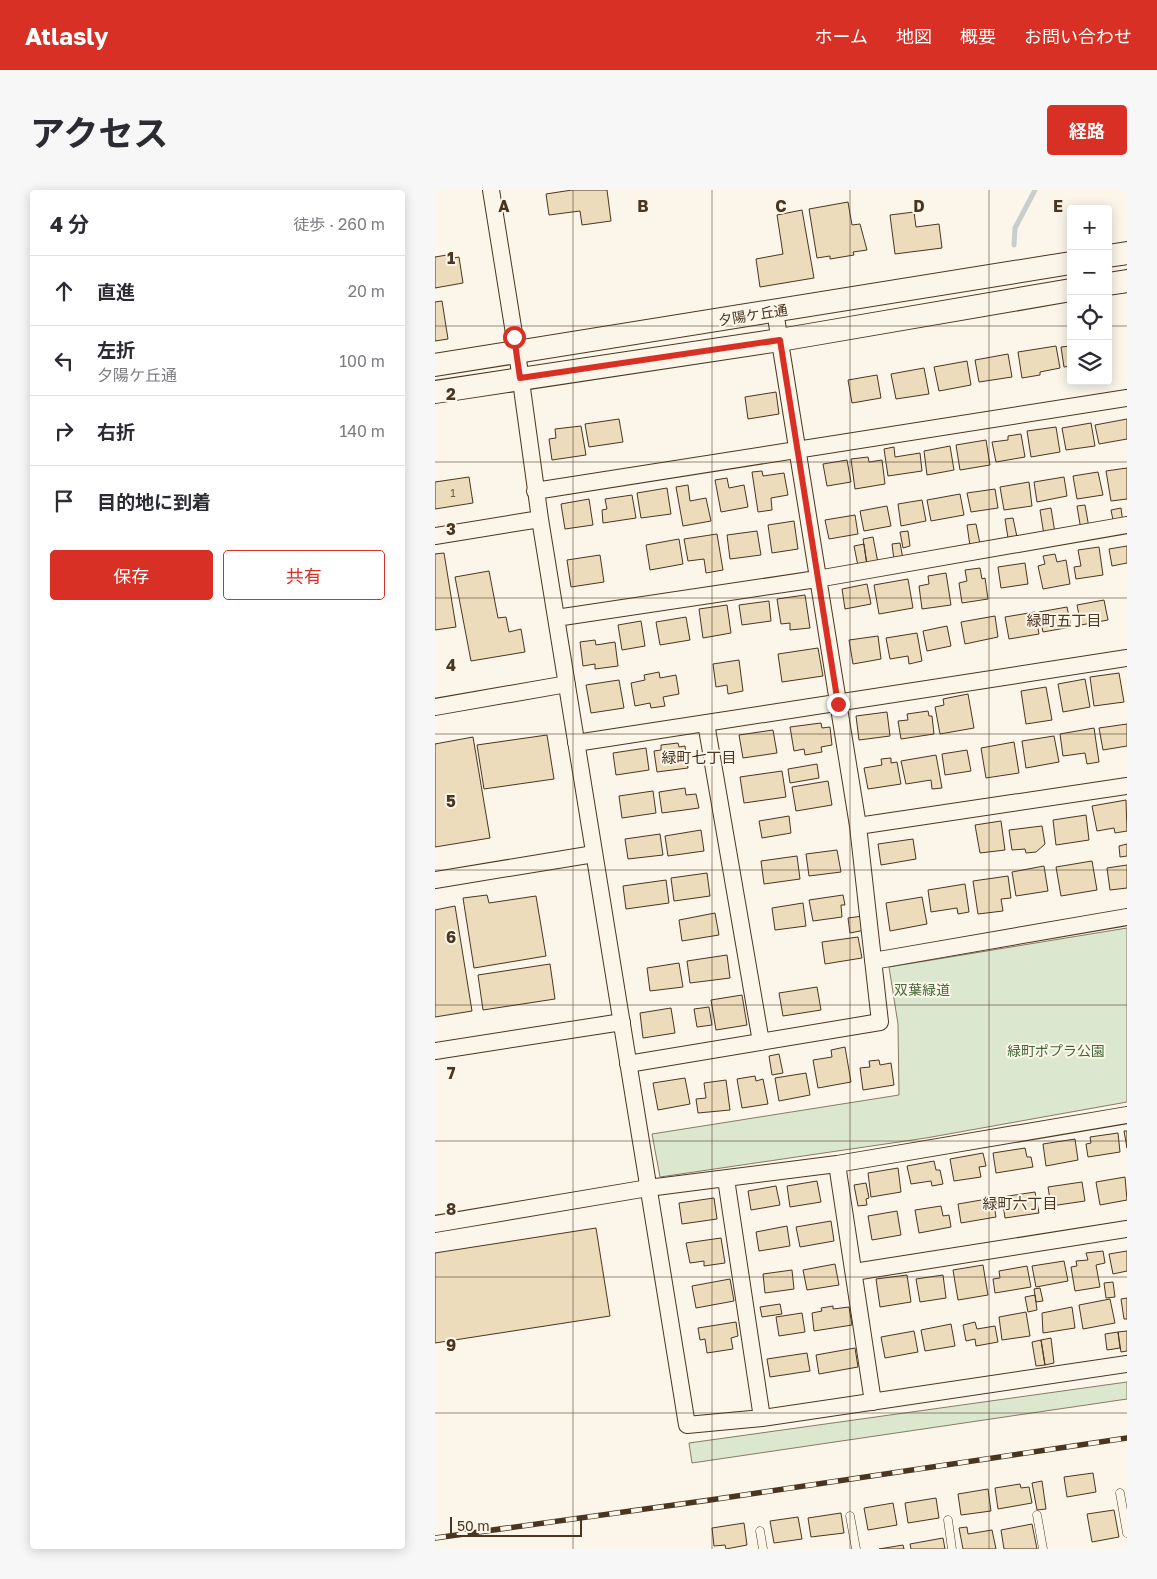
<!DOCTYPE html>
<html lang="ja">
<meta charset="utf-8">
<style>
:root{--surface:#fff;--page:#f7f7f7;--text:#2b2b33;--muted:#7c7c81;--line:#e1e1e2;--accent:#d93025}
body{margin:0;font-family:"Golos Text","Noto Sans JP",sans-serif;background:var(--page);color:var(--text)}
.controls{position:absolute;right:15px;top:15px;display:grid;overflow:hidden;border-radius:5px;box-shadow:0 2px 12px #0003}
.controls button{width:45px;height:45px;display:grid;place-items:center;padding:0;border:0;border-bottom:1px solid var(--line);background:var(--surface);color:var(--text);font:25px sans-serif}
.scale{position:absolute;left:15px;bottom:12px;width:132px;box-sizing:border-box;padding-left:5px;border:2px solid #4a3520;border-top:0;font-size:14px;line-height:18px;white-space:nowrap;color:#4a3520;-webkit-text-stroke:4px #fbf6e9;paint-order:stroke}
.stop{position:absolute;width:15px;height:15px;margin:-11px;border:4px solid #d93025;border-radius:50%;background:#fff}
.stop.end{background:#d93025;border-color:#fff;box-shadow:0 1px 5px #0008}
.list{margin:0;padding:0;list-style:none}
h2{display:flex;justify-content:space-between;align-items:center;height:65px;margin:0;padding:0 20px;font-size:21px}
h2 small{font-size:16px;font-weight:400;color:var(--muted)}
.list li{display:grid;grid-template-columns:32px 1fr auto;gap:15px;align-items:center;box-sizing:border-box;height:70px;padding:0 20px;border-top:1px solid var(--line)}
.list b{display:block;font-size:19px;white-space:nowrap}
.list p{margin:0;font-size:16px;white-space:nowrap;color:var(--muted)}
.list em{font-size:16px;font-style:normal;color:var(--muted)}
.actions{display:flex;gap:10px;padding:15px 20px}
.actions a{flex:1;padding:11px 0;border:1px solid var(--accent);border-radius:5px;text-align:center;font-size:18px;color:var(--accent)}
.actions .main{background:var(--accent);color:#fff}
.icon{flex:none;width:28px;height:28px;fill:none;stroke:currentColor;stroke-width:2;stroke-linecap:round;stroke-linejoin:round}
.map{position:relative;flex:none;width:692px;height:1359px;overflow:hidden;border-radius:5px}
header{display:flex;align-items:center;gap:30px;box-sizing:border-box;height:70px;padding:0 25px;background:var(--accent);color:#fff}
header strong{font-size:24px}
nav{display:flex;gap:28px;margin-inline-start:auto;font-size:18px}
.intro{display:flex;align-items:center;justify-content:space-between;box-sizing:border-box;height:120px;padding:0 30px}
h1{margin:0;font-size:35px}
.button{padding:12px 22px;border-radius:5px;background:var(--accent);color:#fff;font-size:18px;font-weight:700}
main{display:flex;gap:30px;padding:0 30px}
aside{flex:1;background:var(--surface);border-radius:5px;box-shadow:0 2px 12px #0003}
.map>svg:first-child{display:block}
.green{fill:#dce7d0;stroke:#887966}
.lines{fill:none;stroke-linecap:round;stroke-linejoin:round}
.stream{stroke:#c9cecd;stroke-width:5}
.building{fill:#ecdcbc;stroke:#4a3520}
.lane-casing{stroke:#4a3520;stroke-width:9}
.street-casing{stroke:#4a3520;stroke-width:18}
.secondary-casing{stroke:#4a3520;stroke-width:24}
.lane{stroke:#fbf6e9;stroke-width:8}
.street{stroke:#fbf6e9;stroke-width:16}
.secondary{stroke:#fbf6e9;stroke-width:22}
.rail-casing{stroke:#4a3520;stroke-width:5.5}
.rail{stroke:#fbf6e9;stroke-width:4;stroke-dasharray:11;stroke-linecap:butt}
.route{stroke:#d93025;stroke-width:6}
.grid{fill:none;stroke:#4a3520;stroke-width:1;stroke-opacity:0.55}
.labels{text-anchor:middle;stroke-width:4;stroke-linejoin:round;paint-order:stroke}
.number-label{font-size:11px;fill:#725f47}
.street-label{font-size:14px;fill:#4a3520;stroke:#fbf6e9}
.park-label{font-size:14px;fill:#436837;stroke:#fbf6e9}
.neighbourhood-label{font-size:15px;fill:#4a3520;stroke:#fbf6e9}
.grid-label{font-size:16px;text-anchor:middle;font-weight:bold;fill:#4a3520;stroke:#fbf6e9;stroke-width:4;stroke-linejoin:round;paint-order:stroke}
</style>
<header>
<strong>Atlasly</strong>
<nav><a>ホーム</a><a>地図</a><a>概要</a><a>お問い合わせ</a></nav>
</header>
<div class="intro"><h1>アクセス</h1><a class="button">経路</a></div>
<main>
<aside>
<h2>4 分<small>徒歩 · 260 m</small></h2>
<ul class="list">
<li><svg class="icon" aria-label="ahead" viewBox="0 0 24 24"><path d="M12 20V5M6 11l6-6 6 6"/></svg><div><b>直進</b></div><em>20 m</em></li>
<li><svg class="icon" aria-label="left" viewBox="0 0 24 24"><path d="M17 20v-9H6M10 6l-5 5 5 5"/></svg><div><b>左折</b><p>夕陽ケ丘通</p></div><em>100 m</em></li>
<li><svg class="icon" aria-label="right" viewBox="0 0 24 24"><path d="M7 20v-9h11M14 6l5 5-5 5"/></svg><div><b>右折</b></div><em>140 m</em></li>
<li><svg class="icon" aria-label="arrive" viewBox="0 0 24 24"><path d="M6 21V4h12l-3 4 3 4H6"/></svg><div><b>目的地に到着</b></div></li>
</ul>
<div class="actions"><a class="main">保存</a><a>共有</a></div>
</aside>
<div class="map">
<svg width="692" height="1359" viewBox="0 0 692 1359">
<rect width="100%" height="100%" fill="#fbf6e9"/>
<path class="green" d="M692,738v174l-201,36 -266,39 -8,-43 247,-39 -1,-71 -9,-57z
M692,1192v17l-435,64 -3,-20z"/>
<g class="lines">
<path class="stream" d="M579,55l1,-17 20,-38"/>
</g>
<path class="building" d="M137,0h35l4,31 -29,4 -2,-14 -31,4 -3,-21z
M413,12l4,23 8,-1 7,26 -14,2 1,3 -24,4v-3l-13,2 -8,-49z
M367,20l12,68 -54,9 -4,-28 27,-5 -6,-39z
M479,22l2,15 23,-3 3,24 -47,6 -5,-39z
M12,65l1,4 11,-2 4,26 -28,5v-31z
M7,111l6,38 -13,2v-39z
M621,156l4,22 -20,4v3l-18,3 -4,-26z
M636,156v20l-7,1 -3,-20z
M573,164l4,23 -33,5 -4,-22z
M532,171l4,24 -32,6 -5,-24z
M489,178l5,26 -33,5 -5,-25z
M442,185l4,23 -29,5 -4,-23z
M341,202l3,22 -31,5 -3,-22z
M184,229l4,23 -34,5 -4,-23z
M692,229v20l-28,5 -4,-19z
M656,233l4,23 -29,4 -4,-22z
M146,236l5,29 -34,5 -3,-21 7,-1 -1,-9z
M621,237l4,25 -29,5 -4,-26z
M586,244l4,23 -29,5 -4,-20 16,-2v-4z
M551,250l4,25 -30,5 -4,-25z
M515,256l4,24 -27,5 -3,-24z
M459,257l1,10 25,-4 2,18 -34,5 -4,-27z
M433,267l1,5 13,-2 3,24 -30,5 -4,-30z
M412,270l4,22 -24,4 -4,-22z
M692,278v31l-16,2 -5,-30z
M327,281l1,5 21,-3 4,22 -17,3 1,12 -14,2 -6,-40z
M663,282l5,23 -26,4 -4,-23z
M34,287l4,26 -38,6v-27z
M629,287l3,19 -30,6 -3,-20z
M292,288l2,10 15,-3 4,22 -27,5 -6,-32z
M594,292l3,24 -28,4 -4,-23z
M253,295l2,16 16,-3 5,23 -28,5 -7,-39z
M232,298l4,26 -30,4 -4,-25z
M560,299l3,19 -27,4 -4,-19z
M525,304l4,21 -33,6 -4,-21z
M197,305l4,23 -33,5 -1,-13 5,-1 -2,-10z
M154,309l4,26 -28,4 -4,-25z
M487,310l4,21 -25,5 -3,-22z
M650,315l4,23 -8,2 -4,-24z
M452,316l4,20 -27,5 -4,-20z
M616,318l4,25 -11,2 -4,-25z
M686,318l2,16 -9,1 -3,-15z
M420,325l3,19 -29,5 -4,-19z
M578,328l4,19 -9,1 -3,-19z
M359,331l4,28 -26,4 -4,-28z
M541,334l4,20 -10,2 -3,-21z
M322,341l4,24 -31,4 -3,-24z
M473,341l2,15 -7,2 -3,-16z
M282,344l6,36 -17,3 -2,-14 -16,2 -4,-22z
M438,347l5,26 -11,2 -4,-26z
M244,349l4,25 -33,6 -4,-25z
M465,353l3,16 -9,1 -2,-16z
M429,354l3,21 -9,1 -4,-20z
M692,356v17l-15,3 -3,-17z
M664,357l4,28 -27,4 -2,-12 7,-1 -3,-16z
M9,363l12,74 -21,3v-76z
M620,364l2,8 9,-2 4,24 -27,5 -5,-23 7,-2 -2,-8z
M165,365l4,27 -33,5 -4,-27z
M590,373l3,21 -27,4 -3,-21z
M545,378l2,11 3,-1 3,21 -26,4 -3,-20 8,-2 -2,-11z
M54,381l9,47 8,-1 3,15 12,-3 4,23 -54,9 -16,-84z
M511,383l5,32 -29,4 -3,-23 10,-2 -1,-8z
M473,389l5,29 -34,6 -5,-29z
M432,394l4,20 -26,5 -3,-20z
M370,405l5,33 -20,2v-7l-9,1 -4,-25z
M669,410l4,20 -27,5 -4,-20z
M334,411l2,20 -29,4 -3,-20z
M292,415l4,28 -28,5 -4,-29z
M632,417l4,20 -28,5 -4,-20z
M600,422l4,22 -30,5 -4,-22z
M560,426l3,21 -33,7 -4,-22z
M251,427l4,23 -30,5 -4,-23z
M206,431l4,25 -23,4 -4,-25z
M512,436l4,20 -24,5 -4,-20z
M482,443l5,28 -13,3 -1,-8 -18,3 -4,-21z
M443,446l3,23 -28,5 -4,-24z
M160,450l1,5 19,-3 3,24 -23,3v-5l-12,2 -3,-24z
M383,458l5,28 -41,6 -4,-28z
M304,470l4,31 -15,3 -1,-9 -11,2 -3,-23z
M224,482l1,6 16,-3 3,19 -16,3 2,9 -14,2 -1,-5 -15,3 -4,-23 14,-3 -1,-5z
M684,483l5,29 -30,4 -4,-29z
M650,489l5,28 -27,5 -5,-28z
M184,490l5,28 -33,5 -5,-28z
M611,497l6,33 -26,4 -5,-33z
M533,504l6,34 -34,6 -5,-27 9,-2 -1,-6z
M493,521l1,5h3l2,18 -33,5 -3,-18 10,-1 -1,-6z
M452,522l3,24 -31,4 -3,-24z
M386,533l1,5 8,-1 2,18 -11,2 1,5 -17,3 -1,-6 -10,2 -4,-24z
M692,534v22l-24,4 -4,-22z
M659,538l5,34 -12,2 -2,-11 -22,3 -3,-22z
M338,540l4,23 -34,5 -4,-23z
M112,545l7,44 -70,10 -7,-44z
M619,546l5,26 -33,6 -4,-27z
M38,547l17,101 -55,9v-103z
M579,552l5,31 -33,5 -5,-30z
M243,553l1,4 6,-1 3,22 -31,4 -3,-21 7,-1v-5z
M211,558l3,22 -33,5 -3,-22z
M532,560l4,21 -26,4 -3,-21z
M501,565l6,33 -10,1 -1,-9 -25,4 -5,-23z
M456,568v5l6,-1 4,22 -33,5 -4,-21 18,-3 -1,-6z
M382,574l2,14 -29,5 -2,-14z
M347,581l4,26 -42,6 -4,-26z
M393,591l4,24 -36,6 -4,-24z
M250,598l1,7 10,-1 3,14 -37,5 -3,-21z
M218,601l3,22 -34,5 -3,-22z
M691,610l1,31 -12,2 -1,-5 -17,3 -5,-25z
M651,625l3,25 -33,5 -3,-25z
M354,626l2,17 -29,5 -3,-17z
M566,631l4,29 -25,3 -5,-28z
M607,636l3,18 -9,8 -10,1 -1,-4 -13,1 -3,-20z
M266,640l3,21 -36,5 -3,-20z
M225,644l3,21 -35,4 -3,-20z
M478,649l3,20 -35,6 -3,-21z
M692,654v12l-7,1 -1,-11z
M402,660l4,22 -32,4 -3,-22z
M362,666l3,23 -36,5 -3,-23z
M657,671l5,29 -36,6 -5,-29z
M692,675v23l-17,2 -3,-22z
M609,676l4,25 -32,5 -4,-24z
M272,683l3,23 -36,5 -3,-23z
M573,686l3,22 -10,1 2,12 -25,3 -5,-33z
M231,690l3,23 -43,6 -3,-23z
M530,694l4,28 -11,2 -1,-6 -26,4 -3,-22z
M52,705l2,8 47,-7 10,60 -72,12 -11,-70z
M408,705l2,10h-4l1,12 -29,4 -4,-21z
M487,707l5,27 -37,7 -4,-28z
M368,713l3,23 -31,4 -3,-22z
M20,716l17,105 -37,6v-107z
M280,723l4,22 -37,6 -3,-21z
M428,726l2,14 -15,3 -2,-15z
M423,747l4,21 -37,6 -3,-22z
M292,765l3,23 -40,5 -3,-22z
M244,773l4,24 -33,4 -3,-23z
M115,774l5,35 -72,11 -5,-35z
M382,797l4,23 -38,6 -4,-23z
M307,805l5,30 -31,5 -5,-30z
M274,817l3,18 -15,2 -3,-18z
M236,818l4,25 -32,5 -3,-25z
M410,857l6,35 -33,6 -5,-28 19,-3 -1,-7z
M344,864l4,19 -11,2 -3,-19z
M444,870l1,5 11,-2 3,22 -31,5 -3,-22 10,-1 -1,-6z
M371,883l4,22 -31,6 -4,-23z
M320,886l1,5 7,-2 5,25 -26,4 -5,-29z
M250,888l5,26 -32,6 -5,-27z
M291,890l4,30 -32,3 -2,-14 10,-1 -2,-15z
M689,941h3v17z
M683,943l2,19 -32,5 -2,-13 5,-1 -1,-6z
M640,949l3,21 -32,6 -3,-22z
M590,958l2,9h4l2,10 -37,6 -3,-20z
M548,963l3,13 -7,1 2,10 -27,4 -4,-22z
M499,971l2,9h4l3,14 -11,2 -1,-5 -20,3 -4,-18z
M463,978l3,24 -30,5 -3,-24z
M690,987l2,23 -27,5 -4,-23z
M382,991l4,21 -31,5 -3,-21z
M647,992l3,19 -34,5 -3,-19z
M431,993l3,15 -3,1 1,6 -9,1 -4,-21z
M341,996l4,19 -29,5 -3,-19z
M600,1002l4,21 -34,5 -3,-21z
M279,1008l3,21 -35,5 -3,-21z
M558,1008l3,19 -35,6 -3,-19z
M506,1016l2,10 6,-1 2,12 -32,6 -4,-23z
M462,1021l4,24 -29,5 -4,-24z
M396,1031l3,20 -34,6 -4,-20z
M352,1036l3,20 -31,5 -3,-19z
M161,1038l14,88 -175,27v-90z
M286,1048l4,25 -21,3v-5l-14,2 -4,-20z
M668,1061l2,12 -9,2 4,22 -25,4 -4,-24 6,-1 -1,-5 12,-1 -2,-7z
M692,1061v20l-14,3 -4,-20z
M629,1071l4,20 -32,6 -4,-21z
M400,1074l4,21 -32,5 -4,-20z
M548,1075l5,30 -30,5 -5,-30z
M592,1076l4,21 -36,6 -2,-14 7,-1 -1,-7z
M357,1080l2,19 -29,4 -2,-19z
M472,1085l4,27 -31,5 -4,-28z
M508,1085l3,23 -26,4 -4,-23z
M295,1089l4,22 -38,7 -4,-22z
M678,1092l2,15 -9,1 -2,-15z
M605,1098l3,13 -7,1 -2,-13z
M600,1105l2,15 -9,2 -3,-15z
M692,1108v21h-3l-3,-20z
M675,1109l5,24 -32,6 -4,-24z
M345,1114l2,10 -20,3 -2,-10z
M398,1116v3l16,-2 3,18 -38,6 -2,-18 10,-2 -1,-3z
M637,1117l3,21 -32,5 -1,-20z
M591,1122l4,24 -28,4 -3,-23z
M367,1123l3,19 -26,4 -3,-19z
M301,1132l2,14 -7,2 2,11 -26,4 -2,-14 -5,1 -2,-12z
M540,1132l2,7 18,-3 3,16 -22,4 -1,-7 -9,2 -3,-16z
M516,1134l4,22 -30,5 -4,-21z
M479,1141l4,21 -33,6 -4,-21z
M692,1141v20l-6,1 -3,-20z
M683,1142l2,16 -13,2 -2,-16z
M616,1148l3,25 -9,2 -4,-25z
M606,1150l4,25 -9,1 -4,-24z
M420,1158l3,19 -39,7 -3,-19z
M372,1163l3,18 -40,6 -3,-18z
M658,1283l3,19 -29,5 -3,-20z
M607,1291l4,28 -9,1 -5,-27z
M585,1294l1,4 8,-1 3,16 -34,6 -3,-21z
M553,1299l3,22 -30,4 -3,-21z
M501,1308l3,20 -31,5 -3,-20z
M458,1313l4,22 -29,5 -4,-22z
M679,1320l5,27 -27,5 -5,-28z
M406,1323l3,20 -33,4 -3,-19z
M363,1327l4,22 -28,4 -4,-22z
M309,1333l3,22 -21,4 -1,-4 -11,1 -2,-18z
M597,1334l5,25h-33l-3,-19z
M532,1337l1,7 24,-4 4,19h-33l-4,-21z
M508,1348l2,11h-34l-1,-5z
M468,1355l1,4h-25z"/>
<g class="lines">
<defs>
<path id="lane" d="M685,1303l7,40
M602,1325l6,34
M415,1326l6,33
M513,1330l4,29
M325,1341l3,18"/>
<path id="street" d="M56,0l26,162 23,167 147,906 75,-7 365,-54
M100,301l592,-93
M0,346l105,-17
M121,428l261,-39 310,-54
M0,517l132,-23
M271,533l55,319
M141,553l551,-85
M423,636l269,-40
M0,690l159,-26
M438,771l254,-44
M0,861l187,-29
M193,874l252,-42 -22,-196 -83,-515
M402,974l36,238
M291,989l36,239
M0,1034l213,-36 189,-24 290,-49
M419,1082l273,-43"/>
<path id="secondary" d="M673,66l19,-3
M673,94l19,-3
M0,175l636,-102
M0,202l345,-52 291,-50"/>
</defs>
<use href="#lane" class="lane-casing"/>
<use href="#street" class="street-casing"/>
<use href="#secondary" class="secondary-casing"/>
<use href="#lane" class="lane"/>
<use href="#street" class="street"/>
<use href="#secondary" class="secondary"/>
<defs>
<path id="rail" d="M0,1348l275,-38 417,-62"/>
</defs>
<use href="#rail" class="rail-casing"/>
<use href="#rail" class="rail"/>
</g>
<g class="lines">
<path class="route" d="M79,147l6,41 260,-38 58,364"/>
</g>
<path class="grid" d="M138,0v1359M277,0v1359M415,0v1359M554,0v1359M0,136h636M673,136h19M0,272h692M0,408h692M0,544h692M0,680h692M0,815h692M0,951h692M0,1087h692M0,1223h692"/>
<g class="labels">
<g class="number-label">
<text x="18" y="307">1</text>
</g>
<g class="street-label">
<text transform="translate(318 125) rotate(-9)" y="5">夕陽ケ丘通</text>
</g>
<g class="park-label">
<text x="487" y="805">双葉緑道</text>
<text x="621" y="866">緑町ポプラ公園</text>
</g>
<g class="neighbourhood-label">
<text x="629" y="436">緑町五丁目</text>
<text x="264" y="573">緑町七丁目</text>
<text x="585" y="1019">緑町六丁目</text>
</g>
</g>
<g class="grid-label">
<text x="69" y="22">A</text>
<text x="208" y="22">B</text>
<text x="346" y="22">C</text>
<text x="484" y="22">D</text>
<text x="623" y="22">E</text>
<text x="16" y="74">1</text>
<text x="16" y="210">2</text>
<text x="16" y="345">3</text>
<text x="16" y="481">4</text>
<text x="16" y="617">5</text>
<text x="16" y="753">6</text>
<text x="16" y="889">7</text>
<text x="16" y="1025">8</text>
<text x="16" y="1161">9</text>
</g>
</svg>
<div class="controls">
<button>+</button>
<button>−</button>
<button><svg class="icon" aria-label="locate" viewBox="0 0 24 24"><circle cx="12" cy="12" r="6"/><path d="M12 2v4M12 18v4M2 12h4M18 12h4"/></svg></button>
<button><svg class="icon" aria-label="layers" viewBox="0 0 24 24"><path d="M12 4l9 5-9 5-9-5zM3 14l9 5 9-5"/></svg></button>
</div>
<div class="scale">50 m</div>
<div class="stop" style="left:79px;top:147px"></div>
<div class="stop end" style="left:403px;top:514px"></div>
</div>
</main>
